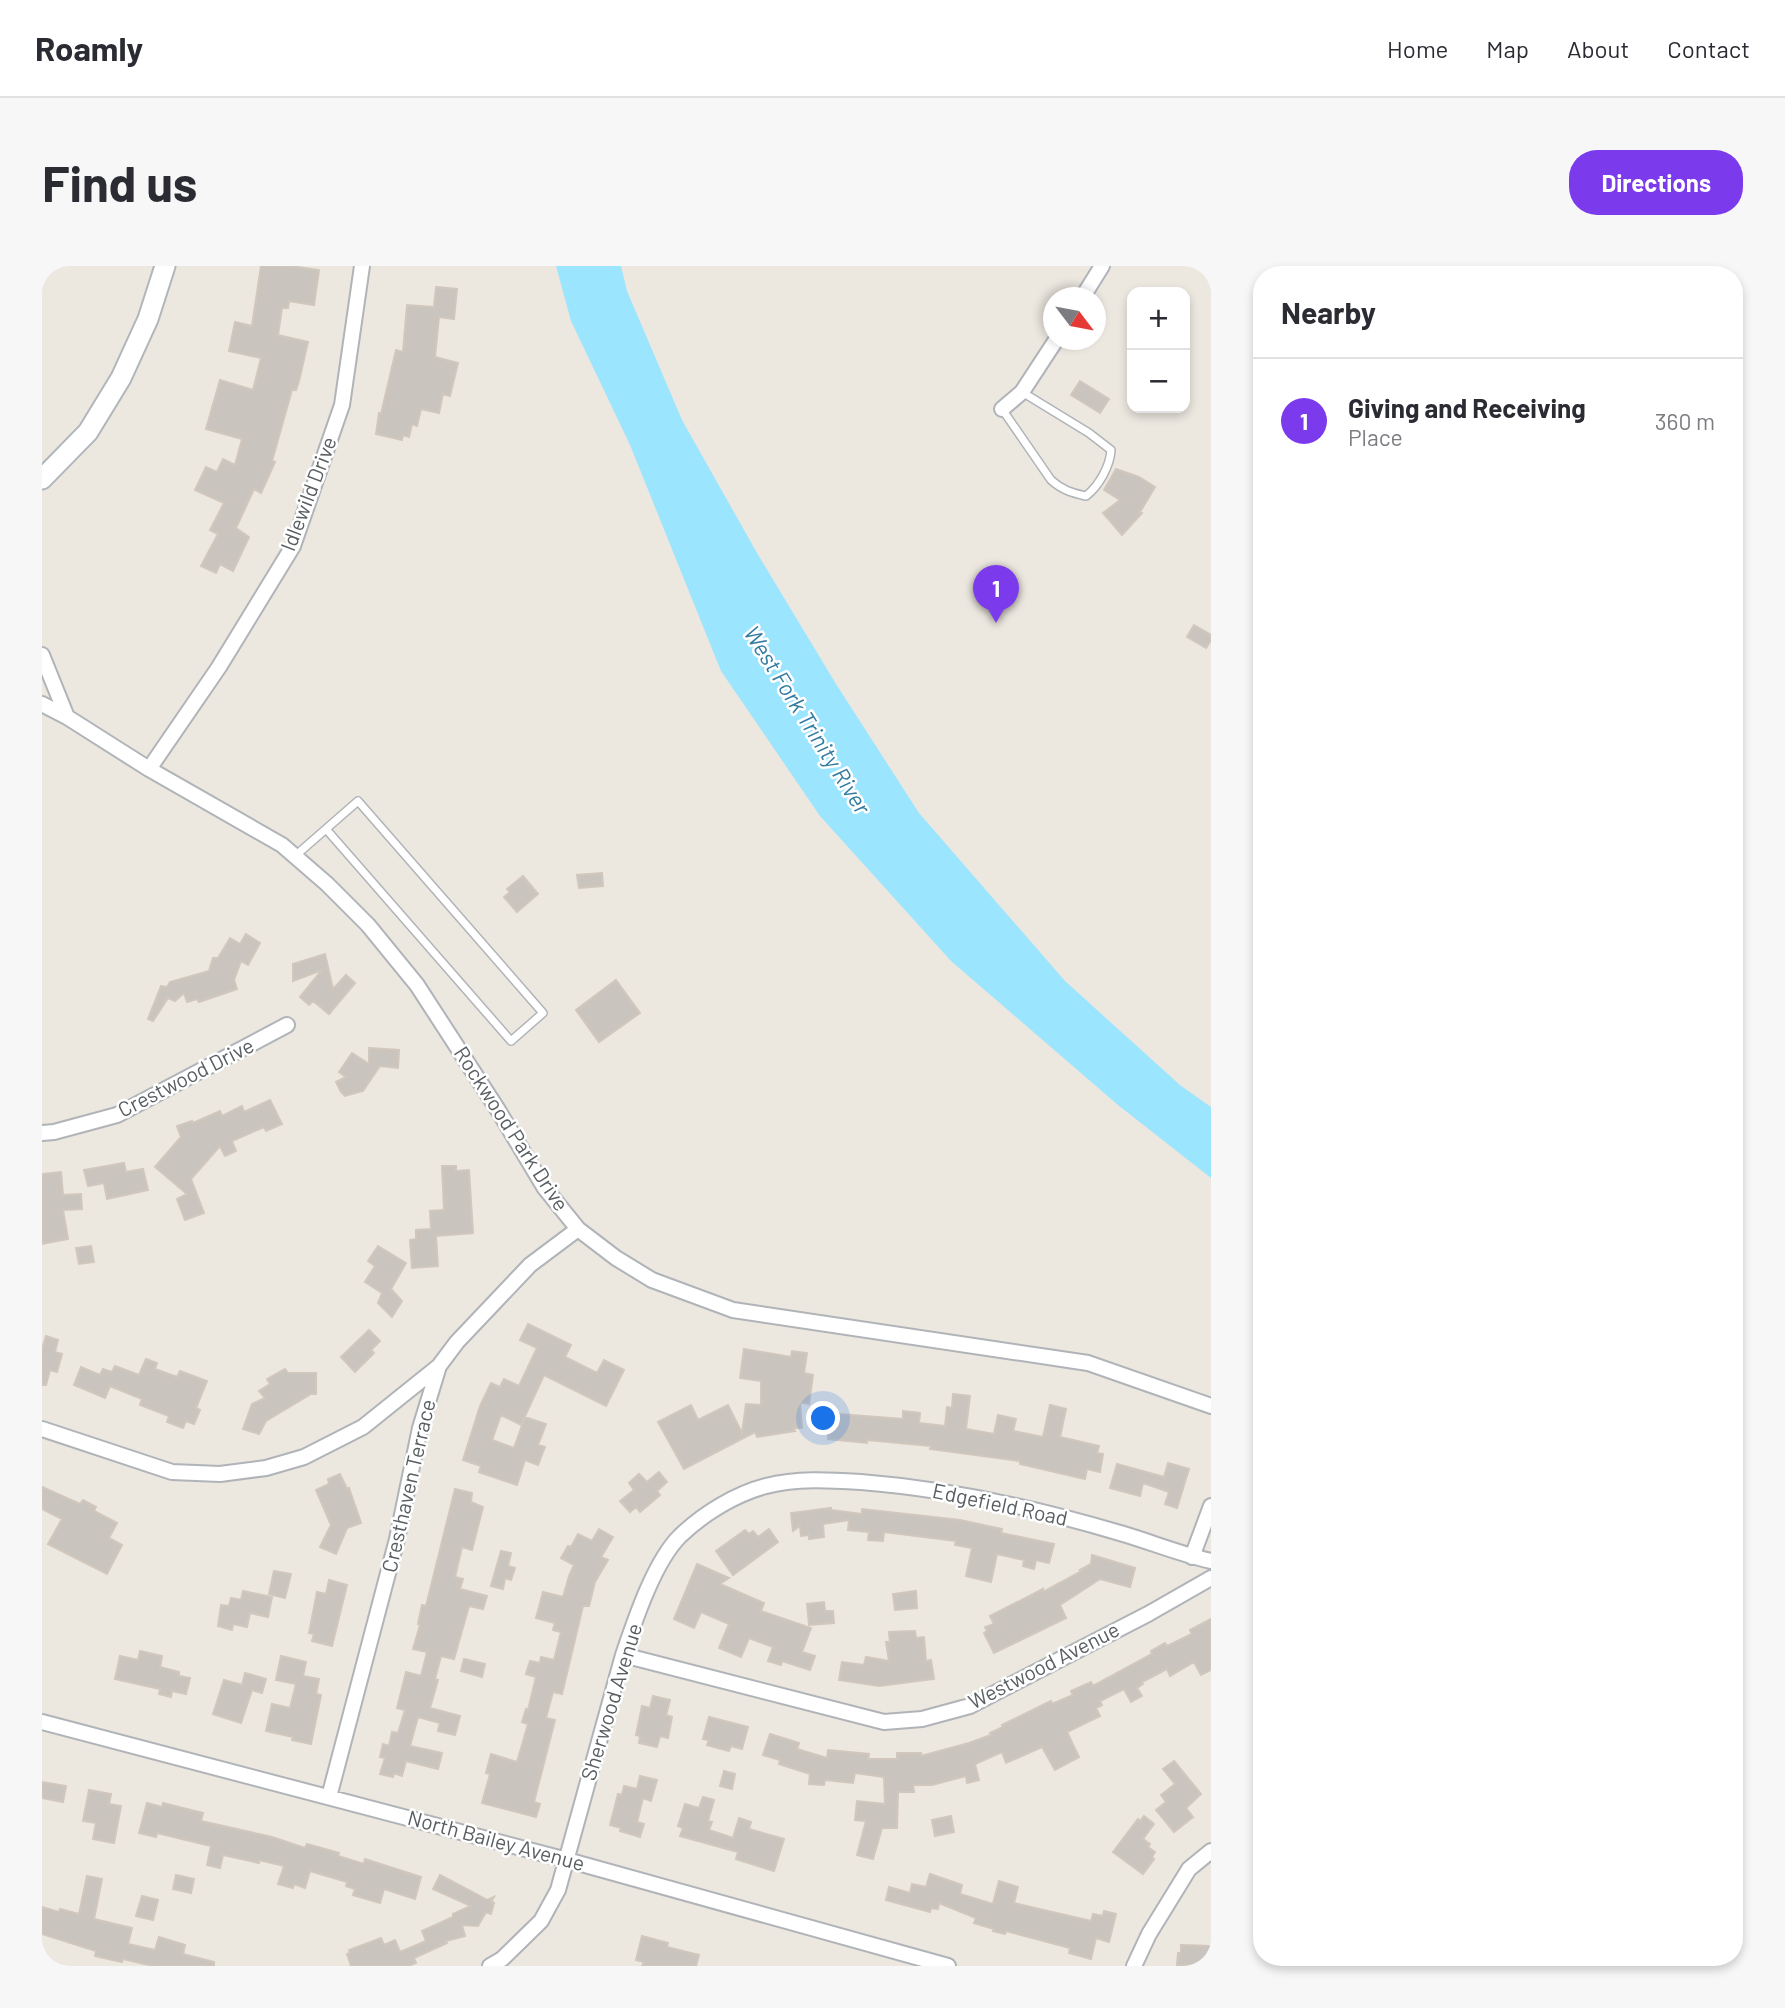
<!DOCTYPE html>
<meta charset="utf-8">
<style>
:root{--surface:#fff;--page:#f7f7f7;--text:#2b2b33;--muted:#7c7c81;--line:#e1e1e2;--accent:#7c3aed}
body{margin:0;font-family:Barlow,sans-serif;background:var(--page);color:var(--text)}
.controls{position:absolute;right:21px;top:21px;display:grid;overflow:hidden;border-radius:14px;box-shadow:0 4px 10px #0003}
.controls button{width:63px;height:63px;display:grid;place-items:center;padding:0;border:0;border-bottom:2px solid var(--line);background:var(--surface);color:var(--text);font:35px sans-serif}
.compass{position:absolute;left:1001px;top:21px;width:63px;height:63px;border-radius:50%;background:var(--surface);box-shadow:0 4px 10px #0003;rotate:122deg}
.you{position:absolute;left:782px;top:1153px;width:24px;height:24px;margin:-18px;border:5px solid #fff;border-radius:50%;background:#1a73e8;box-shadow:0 0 0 10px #1a73e833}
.badge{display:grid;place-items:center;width:46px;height:46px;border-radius:50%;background:var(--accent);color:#fff;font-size:23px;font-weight:700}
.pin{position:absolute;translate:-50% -58px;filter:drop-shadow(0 2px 4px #0008)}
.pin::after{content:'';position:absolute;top:37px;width:24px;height:21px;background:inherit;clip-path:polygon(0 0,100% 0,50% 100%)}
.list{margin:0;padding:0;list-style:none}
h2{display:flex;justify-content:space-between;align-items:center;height:91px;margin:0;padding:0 28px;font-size:30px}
h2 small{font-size:23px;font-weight:400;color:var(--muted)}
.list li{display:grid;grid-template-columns:46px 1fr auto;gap:21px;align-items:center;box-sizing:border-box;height:126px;padding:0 28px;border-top:2px solid var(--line)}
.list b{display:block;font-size:26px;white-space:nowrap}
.list p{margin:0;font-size:23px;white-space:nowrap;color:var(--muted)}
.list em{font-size:23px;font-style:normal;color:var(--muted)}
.map{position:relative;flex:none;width:1169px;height:1700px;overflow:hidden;border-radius:28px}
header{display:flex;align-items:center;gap:42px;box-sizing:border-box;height:98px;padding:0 35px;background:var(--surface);border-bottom:2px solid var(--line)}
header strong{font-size:33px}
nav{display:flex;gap:38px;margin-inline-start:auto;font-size:24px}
.intro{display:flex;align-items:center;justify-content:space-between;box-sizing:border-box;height:168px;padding:0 42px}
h1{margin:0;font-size:49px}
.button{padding:18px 32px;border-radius:28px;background:var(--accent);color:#fff;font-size:24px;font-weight:700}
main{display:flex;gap:42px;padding:0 42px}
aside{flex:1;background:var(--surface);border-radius:28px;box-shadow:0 4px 10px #0003}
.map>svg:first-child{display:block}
.water{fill:#9ce5ff}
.building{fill:#c9c4be;stroke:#d1c7bd;stroke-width:2}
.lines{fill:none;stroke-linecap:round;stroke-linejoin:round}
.service-casing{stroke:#b0b4b8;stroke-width:10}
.minor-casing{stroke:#b0b4b8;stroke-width:18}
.secondary-casing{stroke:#b1b6bb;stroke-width:23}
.service{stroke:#fff;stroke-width:7}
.minor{stroke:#fff;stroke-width:14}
.secondary{stroke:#fff;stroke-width:19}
.labels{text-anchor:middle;stroke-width:5;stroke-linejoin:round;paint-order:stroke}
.street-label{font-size:21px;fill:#585e61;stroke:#fff}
.water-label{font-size:23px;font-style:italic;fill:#337ca1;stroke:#fff}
</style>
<header>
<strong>Roamly</strong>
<nav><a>Home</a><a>Map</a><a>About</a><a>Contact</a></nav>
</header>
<div class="intro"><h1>Find us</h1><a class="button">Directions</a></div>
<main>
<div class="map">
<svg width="1169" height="1700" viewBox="0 0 1169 1700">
<rect width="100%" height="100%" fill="#ece7df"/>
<path class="water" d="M514,0h65l6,25 55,129 75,133 79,131 83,129 146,168 115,104 31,22v71l-93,-73 -167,-144 -131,-145 -99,-145 -91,-226 -59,-124z"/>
<path class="building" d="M219,0h29l29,4 -5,35 -25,-4 -1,7h-6l-4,27 30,7 -9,39 -3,9h-4l-20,71 3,1 -14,31 -7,-4 -18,39 13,9 -16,34 -13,-7 -4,9 -15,-7 17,-32 -8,-4 14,-27 -29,-13 11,-23 11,5 6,-13 12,6 7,-26 -36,-10 14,-49 33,10 8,-32 -32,-7 6,-29 17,4z
M394,21l21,2 -3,30 -15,-2 -4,40 23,6 -8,33 -7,-2 -4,19 -18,-4 -4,17 -5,-2 -3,13 -6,-2 -1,5 -26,-6 3,-21 2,1 15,-64 7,2 4,-47 27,2z
M1038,115l29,18 -9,14 -29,-18z
M1074,203l23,8 16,10 -15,25 2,1 -20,22 -19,-22 17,-13 -16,-10z
M1152,359l17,10v5l-5,8 -19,-11z
M560,607l1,13 -24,2 -2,-13z
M481,610l15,18 -21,18 -13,-15 6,-5 -3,-3z
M204,668l14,9 -12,22 -7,-4 -7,19 3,9 -38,13 -2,-3 -10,3 -3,-9 -9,8 -7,-3 -15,23 -5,-2 13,-33 6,1 3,-5 39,-11 4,-13h5l12,-20 10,6z
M283,688l8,35 13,-14 9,8 -26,31 -16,-13 -4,4 -9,-8 22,-27 -29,11v-17z
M574,714l24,33 -41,29 -23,-32z
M327,782l30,2 -1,18 -18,-2 -17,25 -18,5 -4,-4 -5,-10 10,-5 -7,-5 13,-19 17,11z
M228,834l12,24 -16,7 -2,-4 -32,14 4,10 -11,5 -5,-10 -29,33 13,34 -19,7 -8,-21 10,-5 -32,-27 26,-30 -4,-11 15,-5 1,2 27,-12 2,5 20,-10 2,6z
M82,897l2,9 17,-3 5,21 -41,9 -3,-16 -16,3 -4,-16z
M400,900h14v5l13,-1 4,63 -37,3 2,30 -26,2 -2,-28 6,-1v-9l15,-1 -1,-18 14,-1z
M19,906l2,23 18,-1 1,15 -19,1 5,29 -26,5v-70z
M49,980l3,16 -15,2 -3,-16z
M336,980l28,17 -15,26 11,12 -10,16 -14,-14 4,-10 -17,-11 10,-16 -7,-5z
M486,1058l43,21 -6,12 32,16 7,-13 20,10 -18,36 -62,-31 -23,50 -20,-10 -9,25 22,8 11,-31 21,7 -8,21 7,2 -7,18 -13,-5 -8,25 -38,-13 2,-6 -18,-6 17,-54 11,-23 9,4 4,-8 15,7 18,-38 -17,-8z
M327,1064l11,11 -9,9 3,3 -19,19 -14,-15z
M4,1070l12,4 -3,12 7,2 -5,18 -7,-2 -4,15h-4v-36z
M702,1083l47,8 1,-6 15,2 -3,20 9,2 -4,29 -9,-2 2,26h-9l2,3 -38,6 -2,-5 -71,37 -26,-47 33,-17 7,15 30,-15 14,28 4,-29 15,1v-24l-21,-3z
M104,1093l11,4 -2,6 22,8 3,-6 27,10 -11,27 4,2 -6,14 -8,-3 -3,7 -16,-6 2,-6 -29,-11 2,-6 -32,-13 -5,12 -31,-13 7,-18 19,8 3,-6 9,3 3,-6 24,9z
M243,1103l3,4h28v21h-5l-45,27 -7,13 -16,-5 9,-25 13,-6 -6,-7 11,-7 -3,-5z
M911,1128l17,2 -4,33 28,5 4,-19 18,4 -3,12 30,6 7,-32 16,4 -6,28 39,9 -2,7 6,1 -3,18 -13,-3 -2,10 -65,-15v-3l-90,-12 1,-3 -64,-6v3l-39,-4v-9h-3l2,-17 76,6v-8l17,2 -1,10 26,3 2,-19 5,1z
M1126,1197l21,6 -12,39 -12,-4 4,-12 -26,-9 -3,13 -30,-8 7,-24 47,13z
M617,1206l8,10 -10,9 3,4 -20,17 -4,-5 -6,5 -10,-11 14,-11 -5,-7 10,-9 8,8z
M298,1208l7,15 2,-1 12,35 -14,5 -11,26 -16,-7 11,-22 -15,-35 13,-6 -1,-5z
M0,1221l38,17 3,-4 13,7 -2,4 23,12 -8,15 13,7 -15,29 -59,-30 14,-25 -20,-10z
M413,1223l17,4 -1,9 12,5 -11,43 -10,-3 -7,30 8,2 -3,10 27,7 -4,13 -14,-3 -15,53 -13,-3 -6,23 3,1 -8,28 30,8 -5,19 -17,-4 2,-8 -22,-6 -8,29 32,7 -4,16 -32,-8 -4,15 -8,-3 -1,4 -13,-3 5,-16 -5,-1 3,-13 6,2 3,-14 6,1 7,-23 -8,-2 9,-36 15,4 6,-24 -14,-3 7,-24 -2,-1 4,-19 4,1z
M789,1242v2l31,4v-5l98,11 42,9 -1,4 53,11 -5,19 -13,-3 -2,9 -11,-3 1,-6 -27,-6 -6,28 -25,-6 6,-28 -17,-3 1,-4 -72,-9 -1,9 -15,-1 1,-8 -21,-2 1,-10 -26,4 1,13 -15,2v-4l-8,1 -1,-10 -7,5 -2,-18z
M557,1263l14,8 -12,20 7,3 -13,22 -6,24h-6l-21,88 -9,-2 -7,26 9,2 -21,82 6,2 -4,13 -54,-14 8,-29 -4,-1 5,-19 26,8 11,-38 -6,-2 4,-13 2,1 8,-33 -10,-3 4,-13 10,2 1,-6 13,3 7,-28 -8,-2 2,-7 -19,-5 7,-26 20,5 6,-21 5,-11 -13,-7 7,-12 3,1 7,-13 14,7z
M727,1263l9,13 -45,33 -17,-24 29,-21 4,4 4,-3 5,6z
M459,1285l10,2 -3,13 7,2 -4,12 -6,-2 -2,11 -12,-3z
M1050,1289l43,13 -5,19 -30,-8 -40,26 6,13 -72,35 -10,-20 3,-2 -2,-4 9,-3 -4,-8 53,-27v3l39,-21 -2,-1 11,-6z
M655,1298l32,14 -9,6 44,19 -3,8 50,17 -9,24 13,4 -5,14 -28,-9 -1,4 -13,-4 5,-14 -24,-9 -8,19 -22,-9 10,-24 -28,-12 -7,16 -20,-9z
M232,1305l17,3 -6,24 -16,-4z
M287,1314l18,5 -15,61 -20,-5 2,-7 -5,-1 8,-41 9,2z
M201,1325l29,6 -4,20 -18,-4 -3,14 -14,-3 -1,6 -14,-4 3,-21 8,1 2,-8 10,2z
M874,1325l1,17 -22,2 -2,-16z
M782,1336l1,9h8l1,12 -25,2 -2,-21z
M1169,1353v51l-10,5 -7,-13 -24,14 -3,-7 -25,13 1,2 -6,4 5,8 -11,6 -7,-13 -24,12 2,4 -6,3 4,8 -33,16 12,25 -24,13 -13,-23 -36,16 -4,-11 -27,12 4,16 -12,3 -1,-7 -34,9h-19l1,7h-16l-1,36h-15l-9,31 -16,-4 9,-34 -11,-1 2,-19 28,3 -1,-27 -29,-4 -2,10 -28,-3 -1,5 -15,-1 1,-10 -31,-10 1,-4 -17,-5 7,-21 29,9 -2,6 30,9 1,-8 41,4 -1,5h29v-6h24v3l48,-13 22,-8 -1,-2 13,-6 -1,-2 49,-24 1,3 21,-9 -2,-4 20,-9 2,4 59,-32 -1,-3 14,-8 2,3 25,-12 -2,-4z
M873,1365l1,7 8,-1 2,24 5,-1 3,19 -55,7 -40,-6 3,-18 22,3 2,-8 23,4 -3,-19h4l-1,-10z
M98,1385l22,5 -2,11 19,5v4l11,2 -4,16 -14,-3 -1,6 -12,-3 1,-5 -45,-10 5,-23 18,4z
M239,1390l25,6 -3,14 16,3 -3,15 5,1 -10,49 -19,-4 1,-3 -27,-6 6,-27 18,4 6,-24 -20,-4z
M422,1393l21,5 -3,13 -21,-6z
M203,1407l21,6 -4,14 -10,-3 -11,33 -28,-9 11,-34 18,5z
M611,1430l17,4 -4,15 6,2 -4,21 -8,-2 -3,11 -18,-4 1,-7 -4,-1 6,-29 8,2z
M667,1451l39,10 -6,22 -11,-3 -2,5 -22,-6 2,-5 -6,-1z
M1132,1495l27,33 -15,14 7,9 -19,15 -18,-22 10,-8 -5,-7 14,-11 -12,-15z
M682,1505l11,3 -3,15 -12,-3z
M598,1510l17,4 -6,21 -8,-3 -6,24 7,2 -4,13 -20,-6 1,-3 -11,-3 8,-31 4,1 2,-9 13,3z
M0,1516l24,4 -3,16 -21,-4z
M47,1524l22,4 -2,10 12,2 -7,37 -21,-4 3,-16 -13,-2z
M661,1531l11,3 -6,21 4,1 -3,8 24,8 6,-20 12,4 -2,7 35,10 -10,32 -38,-12 2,-7 -58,-16 3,-8 -5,-2 7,-22 14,4z
M105,1537l15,4 1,-4 40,10 -2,8 71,16 33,11 2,-4 32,9 -1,3 26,8 1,-5 56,18 -6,22 -31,-10 -4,14 -27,-8 2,-6 -9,-3 1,-4 -37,-11 -5,17 -11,-4 -1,4 -15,-4 6,-18 -25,-6v3l-36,-8 -3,13 -13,-3 4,-19 -54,-13 -1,4 -17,-4z
M909,1550l3,16 -19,4 -3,-16z
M1102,1550l10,8 -11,15 7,5 -2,3 7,5 -3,5 2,2 -11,15 -30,-22 25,-33 2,2z
M888,1608l32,11 -2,9 33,10 6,-23 19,6 -4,16 77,18 2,-7 10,2 1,-5 12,3 -7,28 -13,-4 -5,21 -22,-6 1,-5 -64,-17 -1,3 -12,-3 1,-2 -20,-6 2,-5 -37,-15 -1,6 -7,-1 -1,4 -44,-12 3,-13 21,6 2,-9 14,3z
M134,1609l18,4 -3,14 -18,-4z
M398,1609l47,25 7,-3 -3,5 3,1 -3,11 -5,-2 -8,14 -16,-1 3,11 -19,5 1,2 -33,15 2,5 -8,3h-57l-4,-12 3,-1 -1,-3 32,-12 3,7 11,-5 5,12 26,-11 -4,-10 31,-14v-3l18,-8 -38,-17z
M45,1610l15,3 -8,40 38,9 -4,16 27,6 4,-13 26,8 -2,9 31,8v4h-61l-30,-7 -1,3 -27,-6 1,-5 -54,-17v-27l17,5 1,-3 19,5z
M100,1630l16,4 -5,20 -17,-4z
M600,1670l26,7 -1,4 32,8 -3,11h-54l2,-4 -8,-2z
M1139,1679l29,1 -1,20 -32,-1 1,-12h3z"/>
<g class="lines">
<defs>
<path id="service" d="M960,143l49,71c11,10 21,13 35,16 13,-10 24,-30 25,-46l-22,-17 -67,-41
M253,590l63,-55 185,212 -32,28 -185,-212"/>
<path id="minor" d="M1040,32l20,-32
M960,143l20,-17 34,-52
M0,389l25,62 82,52 133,76 45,39 41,41 49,60 81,125 46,77 34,42 38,29 36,22 81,30 355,53 123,43
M0,438l25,13
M107,503l70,-102 74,-121 49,-141 20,-139
M0,867l12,-1 63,-17 170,-90
M0,1163l130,43 48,2 46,-6 38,-11 59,-30 76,-61
M1150,1291l19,-51
M581,1389l261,67 38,-3 48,-13 178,-92 63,-36
M0,1456l525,138 381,106
M287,1531l68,-258 23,-111 19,-62 18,-24 73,-77 48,-36
M448,1700l12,-7 39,-38 17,-31 65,-235c12,-35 31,-93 57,-119 23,-22 55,-42 86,-50 31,-8 63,-6 95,-4 87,7 175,26 259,51 31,9 60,21 91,28
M1092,1700l15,-32 40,-65 22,-18"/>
<path id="secondary" d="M0,213l46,-47 33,-54 27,-59 17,-53"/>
</defs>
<use href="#service" class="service-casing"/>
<use href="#minor" class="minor-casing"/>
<use href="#secondary" class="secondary-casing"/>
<use href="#service" class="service"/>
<use href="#minor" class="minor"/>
<use href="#secondary" class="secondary"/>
</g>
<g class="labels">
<g class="street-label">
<text transform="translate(267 228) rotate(-69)" y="7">Idlewild Drive</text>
<text transform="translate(144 812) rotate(-27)" y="7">Crestwood Drive</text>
<text transform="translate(469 863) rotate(57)" y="7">Rockwood Park Drive</text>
<text transform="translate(367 1220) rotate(-77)" y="7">Cresthaven Terrace</text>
<text transform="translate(958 1239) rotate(12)" y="7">Edgefield Road</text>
<text transform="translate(1002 1400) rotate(-27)" y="7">Westwood Avenue</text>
<text transform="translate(570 1436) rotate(-73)" y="7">Sherwood Avenue</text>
<text transform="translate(454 1575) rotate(15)" y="7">North Bailey Avenue</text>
</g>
<g class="water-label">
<text transform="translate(765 454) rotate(58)" y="8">West Fork Trinity River</text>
</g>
</g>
</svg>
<div class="controls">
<button>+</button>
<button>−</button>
</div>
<svg class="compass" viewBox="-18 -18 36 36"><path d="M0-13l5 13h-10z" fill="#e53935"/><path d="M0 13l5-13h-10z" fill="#7c7c81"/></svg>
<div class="you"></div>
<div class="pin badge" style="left:954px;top:357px">1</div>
</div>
<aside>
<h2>Nearby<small></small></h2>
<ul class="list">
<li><span class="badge">1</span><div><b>Giving and Receiving</b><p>Place</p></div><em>360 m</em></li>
</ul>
</aside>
</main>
